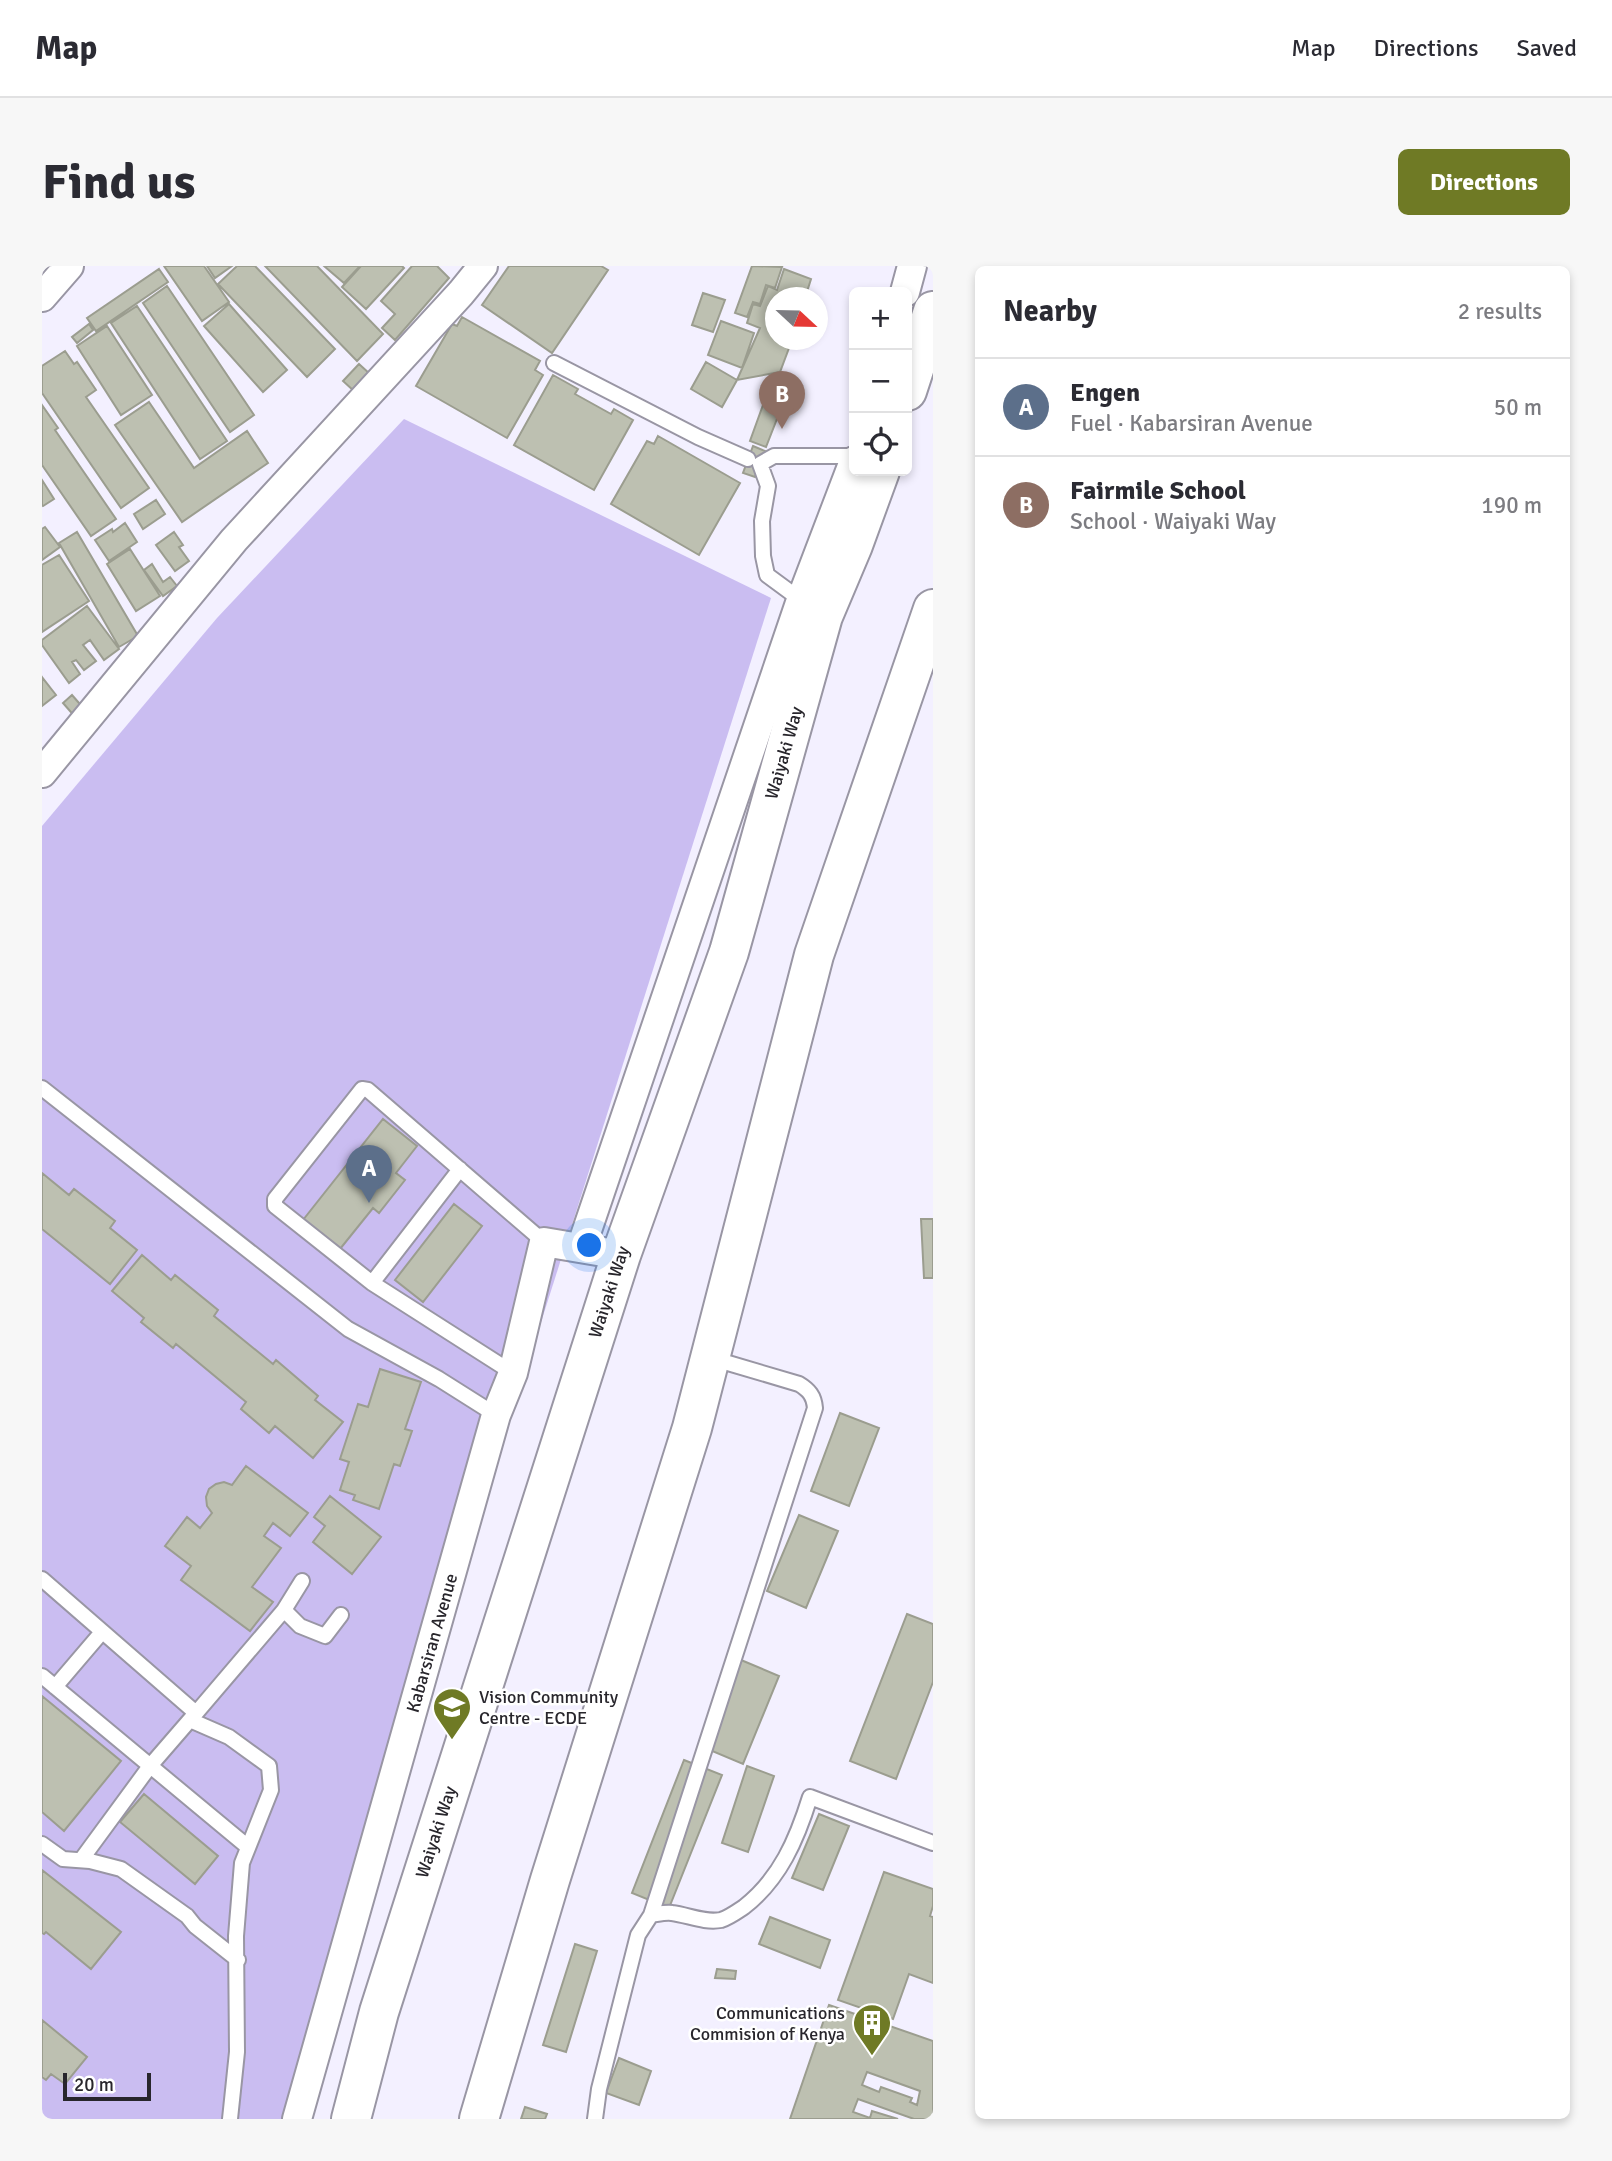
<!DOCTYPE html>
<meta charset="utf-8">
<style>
:root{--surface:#fff;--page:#f7f7f7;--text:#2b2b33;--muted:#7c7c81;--line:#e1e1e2;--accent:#6f7a25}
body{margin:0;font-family:Signika,sans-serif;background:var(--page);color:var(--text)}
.controls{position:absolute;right:21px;top:21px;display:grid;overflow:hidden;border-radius:10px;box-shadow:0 4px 10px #0003}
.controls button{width:63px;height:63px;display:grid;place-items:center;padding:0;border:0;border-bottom:2px solid var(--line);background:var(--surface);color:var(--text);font:35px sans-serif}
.compass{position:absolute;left:723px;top:21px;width:63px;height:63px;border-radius:50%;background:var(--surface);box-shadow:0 4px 10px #0003;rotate:112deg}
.scale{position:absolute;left:21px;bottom:18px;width:88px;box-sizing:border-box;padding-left:7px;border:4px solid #28262c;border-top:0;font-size:19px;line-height:24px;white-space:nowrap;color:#28262c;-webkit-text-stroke:5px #fff;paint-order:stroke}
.you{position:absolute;left:548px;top:980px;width:24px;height:24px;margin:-18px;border:5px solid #fff;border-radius:50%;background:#1a73e8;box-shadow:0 0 0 10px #1a73e833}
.badge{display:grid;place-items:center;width:46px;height:46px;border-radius:50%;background:var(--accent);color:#fff;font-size:23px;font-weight:700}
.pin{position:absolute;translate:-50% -58px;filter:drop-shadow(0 2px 4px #0008)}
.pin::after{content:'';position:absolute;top:37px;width:24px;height:21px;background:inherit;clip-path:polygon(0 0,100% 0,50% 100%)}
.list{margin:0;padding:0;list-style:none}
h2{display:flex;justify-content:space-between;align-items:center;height:91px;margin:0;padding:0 28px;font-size:30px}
h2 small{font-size:23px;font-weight:400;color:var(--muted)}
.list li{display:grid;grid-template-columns:46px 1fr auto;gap:21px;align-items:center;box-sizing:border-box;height:98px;padding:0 28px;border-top:2px solid var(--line)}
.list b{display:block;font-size:26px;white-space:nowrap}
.list p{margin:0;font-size:23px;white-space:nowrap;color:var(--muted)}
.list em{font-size:23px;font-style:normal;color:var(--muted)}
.icon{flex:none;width:38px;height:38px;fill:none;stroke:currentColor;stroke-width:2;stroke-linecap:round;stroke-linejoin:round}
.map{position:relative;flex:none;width:891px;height:1853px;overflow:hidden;border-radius:10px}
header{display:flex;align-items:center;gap:42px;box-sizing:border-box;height:98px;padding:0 35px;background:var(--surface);border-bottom:2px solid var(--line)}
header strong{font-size:33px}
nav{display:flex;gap:38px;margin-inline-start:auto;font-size:24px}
.intro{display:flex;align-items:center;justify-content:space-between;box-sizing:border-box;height:168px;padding:0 42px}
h1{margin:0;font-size:49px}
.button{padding:18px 32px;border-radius:10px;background:var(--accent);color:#fff;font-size:24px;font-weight:700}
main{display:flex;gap:42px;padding:0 42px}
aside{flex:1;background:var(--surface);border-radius:10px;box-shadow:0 4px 10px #0003}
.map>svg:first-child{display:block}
.green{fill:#cabdf1}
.building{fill:#bdc0b1;stroke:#9b9d8f;stroke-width:2;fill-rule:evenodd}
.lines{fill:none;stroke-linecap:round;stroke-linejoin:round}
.lane-casing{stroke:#9996a4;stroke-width:18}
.street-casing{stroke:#9996a4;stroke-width:32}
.highway-casing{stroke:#9996a4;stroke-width:42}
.lane{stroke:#fff;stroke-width:14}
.street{stroke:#fff;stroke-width:28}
.highway{stroke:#fff;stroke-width:38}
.labels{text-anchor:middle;stroke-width:5;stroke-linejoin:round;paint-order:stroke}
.street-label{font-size:18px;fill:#28262c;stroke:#fff}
.poi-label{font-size:18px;fill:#28262c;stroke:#fff;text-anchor:start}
</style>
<header>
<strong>Map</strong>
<nav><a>Map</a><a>Directions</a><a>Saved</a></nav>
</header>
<div class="intro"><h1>Find us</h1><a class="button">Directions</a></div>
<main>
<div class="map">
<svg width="891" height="1853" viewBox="0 0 891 1853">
<rect width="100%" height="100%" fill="#f3f0ff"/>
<path class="green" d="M362,153l367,179 -483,1521h-246v-1293l175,-208z"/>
<path class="building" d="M122,0h40l25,36 -27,19z
M165,0h25l-17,12z
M195,0h18l80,83 -28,28 -89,-93z
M223,0h52l66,68 -26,27z
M282,0h36l-16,17z
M319,0h41l2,2 -38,41 -24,-22z
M370,0h25l12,12 -54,62 -13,-12 13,-14 -14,-13z
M467,0h92l7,4 -56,83 -70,-48z
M710,0l30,1 -7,21 -9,-3 -6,19 -7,-2 -6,15 -12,-4z
M117,3l9,13 -72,49 -9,-13z
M742,3l27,10 -6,19h-29v42h16l-12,32 -43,8 23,-52 -13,-5 6,-19 7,2 8,-20 9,4z
M125,20l87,129 -24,17 -87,-129z
M661,27l22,7 -12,32 -21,-7z
M187,38l58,66 -24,22 -59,-66z
M95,40l90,135 -27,18 -89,-136z
M420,51l78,44 -5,9 8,5 -36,63 -91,-52 36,-62 5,2z
M679,55l33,12 -12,35 -34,-13z
M47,58l4,6 -16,13 -5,-6z
M65,60l45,69 -31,20 -44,-69z
M23,85l9,13 3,-2 19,28 -10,7 63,91 -28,20 -79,-115v-27z
M664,96l31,18 -15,27 -31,-18z
M317,98l11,10 -16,17 -11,-10z
M511,109l25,14 -3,5 36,20 3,-5 19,11 -39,70 -80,-45z
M107,136l45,66 53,-37 21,32 -86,59 -67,-97z
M0,139l16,23 -3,2 61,89 -25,17 -49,-71z
M721,139l17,6 -14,36 -16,-6z
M616,170l82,47 -41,72 -88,-51 36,-63 7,3z
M711,180l12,5 -10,26 -12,-4z
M0,214l12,19 -11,7 -1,-1z
M114,234l9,14 -22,15 -9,-15z
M83,257l12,19 -28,19 -14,-21 17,-11 1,3z
M3,261l15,20 -18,13v-31z
M35,266l61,104 -19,11 -60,-104z
M132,266l9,13 -4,2 10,14 -14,10 -19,-26z
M88,283l30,47 -24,15 -29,-47z
M17,289l30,46 -47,31v-67z
M110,298l11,18 7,-5 7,9 -14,10 -19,-26z
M45,340l32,43 -15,11 -14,-20 -7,5 13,16 -12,9 -8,-10 -4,2 8,12 -11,9 -27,-38v-5z
M0,411l14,18 -14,11z
M30,429l14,16 -9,8 -14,-16z
M341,853l34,27 -21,27 9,7 -26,33 -6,-5 -33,41 -37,-29z
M0,907l27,22 5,-6 41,32 -5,7 27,22 -27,34 -68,-55z
M412,938l28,22 -59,76 -28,-22z
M879,953h12v59h-9z
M100,989l29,25 4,-5 43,35 -4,6 59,48 3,-4 42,36 -3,4 28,22 -30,36 -38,-32 -6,7 -28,-24 5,-7 -70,-58 -3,4 -32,-26 3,-4 -32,-27z
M338,1103l41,13 -16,47 7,2 -12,35 -6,-2 -15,45 -26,-9 2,-5 -15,-5 9,-28 -9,-3 18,-55 10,3z
M798,1147l39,15 -30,78 -38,-15z
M204,1200l62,47 -18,23 -17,-13 -9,13 17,12 -29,39 21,15 -23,29 -69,-51 10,-14 -26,-20 22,-29 13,11 12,-15 -5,-7 -1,-9 3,-8 7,-5 8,-2 8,3z
M288,1230l51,41 -29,37 -39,-32 12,-16 -11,-9z
M757,1249l39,16 -32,77 -39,-17z
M865,1348l26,10v58l-37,97 -46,-18z
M699,1394l38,16 -36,88 -38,-16z
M0,1430l79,65 -57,70 -22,-19z
M642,1494l38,15 -53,133 -37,-15z
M705,1500l27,10 -26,76 -26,-9z
M102,1528l74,62 -23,28 -75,-62z
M777,1548l30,12 -26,64 -31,-12z
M0,1604l79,62 -30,37 -45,-37 -2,2 -2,-1z
M842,1606l49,17v17l-3,10 3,1v66l-24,-9 -16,45 -55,-19z
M728,1651l60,23 -10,28 -61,-24z
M533,1678l22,7 -31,101 -23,-7z
M675,1703l19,2 -1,8 -20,-1z
M787,1739l104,36v78h-19l-56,-20 -5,13 17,6 2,-7 26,8h-108zM825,1806l53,19 -3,14 -7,-3 2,-4 -31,-11 -2,5 -17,-7z
M0,1754l45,37 -22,27 -14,-10 -5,6 -4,-3z
M577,1792l32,13 -12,34 -33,-12z
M483,1841l22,7 -2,5h-24z"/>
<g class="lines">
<defs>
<path id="lane" d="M512,97l144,74 50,22
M763,337l-38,-28 -4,-19 -1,-35 6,-35 -8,-22 14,-8h80
M0,822l306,241 91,50 57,36
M330,1017l88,-114
M471,1107l-141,-90 -97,-77v-7l87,-110 6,1 176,152
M0,1313l154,134 -6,7 39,17 40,29 2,24 -29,73 -6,73 1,116 -7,67
M242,1344l16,16 25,10 16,-21
M0,1410l206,171
M13,1421l47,-55
M149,1453l93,-109 18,-29
M0,1578l21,15 27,2 31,8 66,47 8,10 43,34
M39,1594l69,-94 45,-52
M609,1649l164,-507c-1,-12 -6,-18 -16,-24l-88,-26
M553,1853l4,-30 39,-154 13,-20c7,-1 15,-3 21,-2 16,2 32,10 49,7 7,-2 17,-9 23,-13 36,-28 53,-68 66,-110l123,46"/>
<path id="street" d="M863,26l7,-26
M0,31l27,-31
M0,507l192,-233 227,-247 22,-27
M539,982l220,-648 53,-139
M255,1853l199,-704 17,-42 31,-131 77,13"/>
<path id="highway" d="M865,125l26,-80
M309,1853l28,-107 242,-757 108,-303 94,-336 30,-71 27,-74
M437,1853l71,-239 142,-452 122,-473 119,-346"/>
</defs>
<use href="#lane" class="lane-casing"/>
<use href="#street" class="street-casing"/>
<use href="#highway" class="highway-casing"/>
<use href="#lane" class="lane"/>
<use href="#street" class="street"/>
<use href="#highway" class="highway"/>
</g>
<defs>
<symbol id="school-pin" viewBox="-11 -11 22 30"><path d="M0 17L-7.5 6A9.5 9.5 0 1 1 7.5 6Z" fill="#6f7a25" stroke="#fff"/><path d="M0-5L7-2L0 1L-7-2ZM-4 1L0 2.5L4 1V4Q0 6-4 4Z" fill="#fff"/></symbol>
<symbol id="building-pin" viewBox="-11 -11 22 30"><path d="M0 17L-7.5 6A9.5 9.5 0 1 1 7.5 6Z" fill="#6f7a25" stroke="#fff"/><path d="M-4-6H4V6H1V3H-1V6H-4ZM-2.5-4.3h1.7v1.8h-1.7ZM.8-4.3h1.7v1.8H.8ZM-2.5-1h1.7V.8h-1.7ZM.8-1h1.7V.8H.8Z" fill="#fff"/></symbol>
</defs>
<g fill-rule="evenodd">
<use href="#school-pin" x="388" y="1419" width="44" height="60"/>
<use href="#building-pin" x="808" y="1735" width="44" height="60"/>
</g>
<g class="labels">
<g class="street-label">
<text transform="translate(742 487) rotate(-74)" y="6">Waiyaki Way</text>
<text transform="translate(567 1026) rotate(-72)" y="6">Waiyaki Way</text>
<text transform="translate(390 1377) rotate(-74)" y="6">Kabarsiran Avenue</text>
<text transform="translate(394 1566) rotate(-72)" y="6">Waiyaki Way</text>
</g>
<g class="poi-label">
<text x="437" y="1437">Vision Community<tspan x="437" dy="21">Centre - ECDE</tspan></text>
<text x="803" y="1753" text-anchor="end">Communications<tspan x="803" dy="21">Commision of Kenya</tspan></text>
</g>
</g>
</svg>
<div class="controls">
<button>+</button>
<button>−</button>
<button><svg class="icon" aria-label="locate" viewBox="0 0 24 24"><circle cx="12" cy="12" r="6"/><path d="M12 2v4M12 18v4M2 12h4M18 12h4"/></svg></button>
</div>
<svg class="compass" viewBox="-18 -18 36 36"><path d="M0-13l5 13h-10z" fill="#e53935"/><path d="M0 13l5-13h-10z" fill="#7c7c81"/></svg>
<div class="scale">20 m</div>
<div class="you"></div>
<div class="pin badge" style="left:327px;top:937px;background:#5c6f8a">A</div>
<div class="pin badge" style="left:740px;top:163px;background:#8d6e63">B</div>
</div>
<aside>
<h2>Nearby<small>2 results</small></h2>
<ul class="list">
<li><span class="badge" style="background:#5c6f8a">A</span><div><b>Engen</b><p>Fuel · Kabarsiran Avenue</p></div><em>50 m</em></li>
<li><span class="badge" style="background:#8d6e63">B</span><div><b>Fairmile School</b><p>School · Waiyaki Way</p></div><em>190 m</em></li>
</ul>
</aside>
</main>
